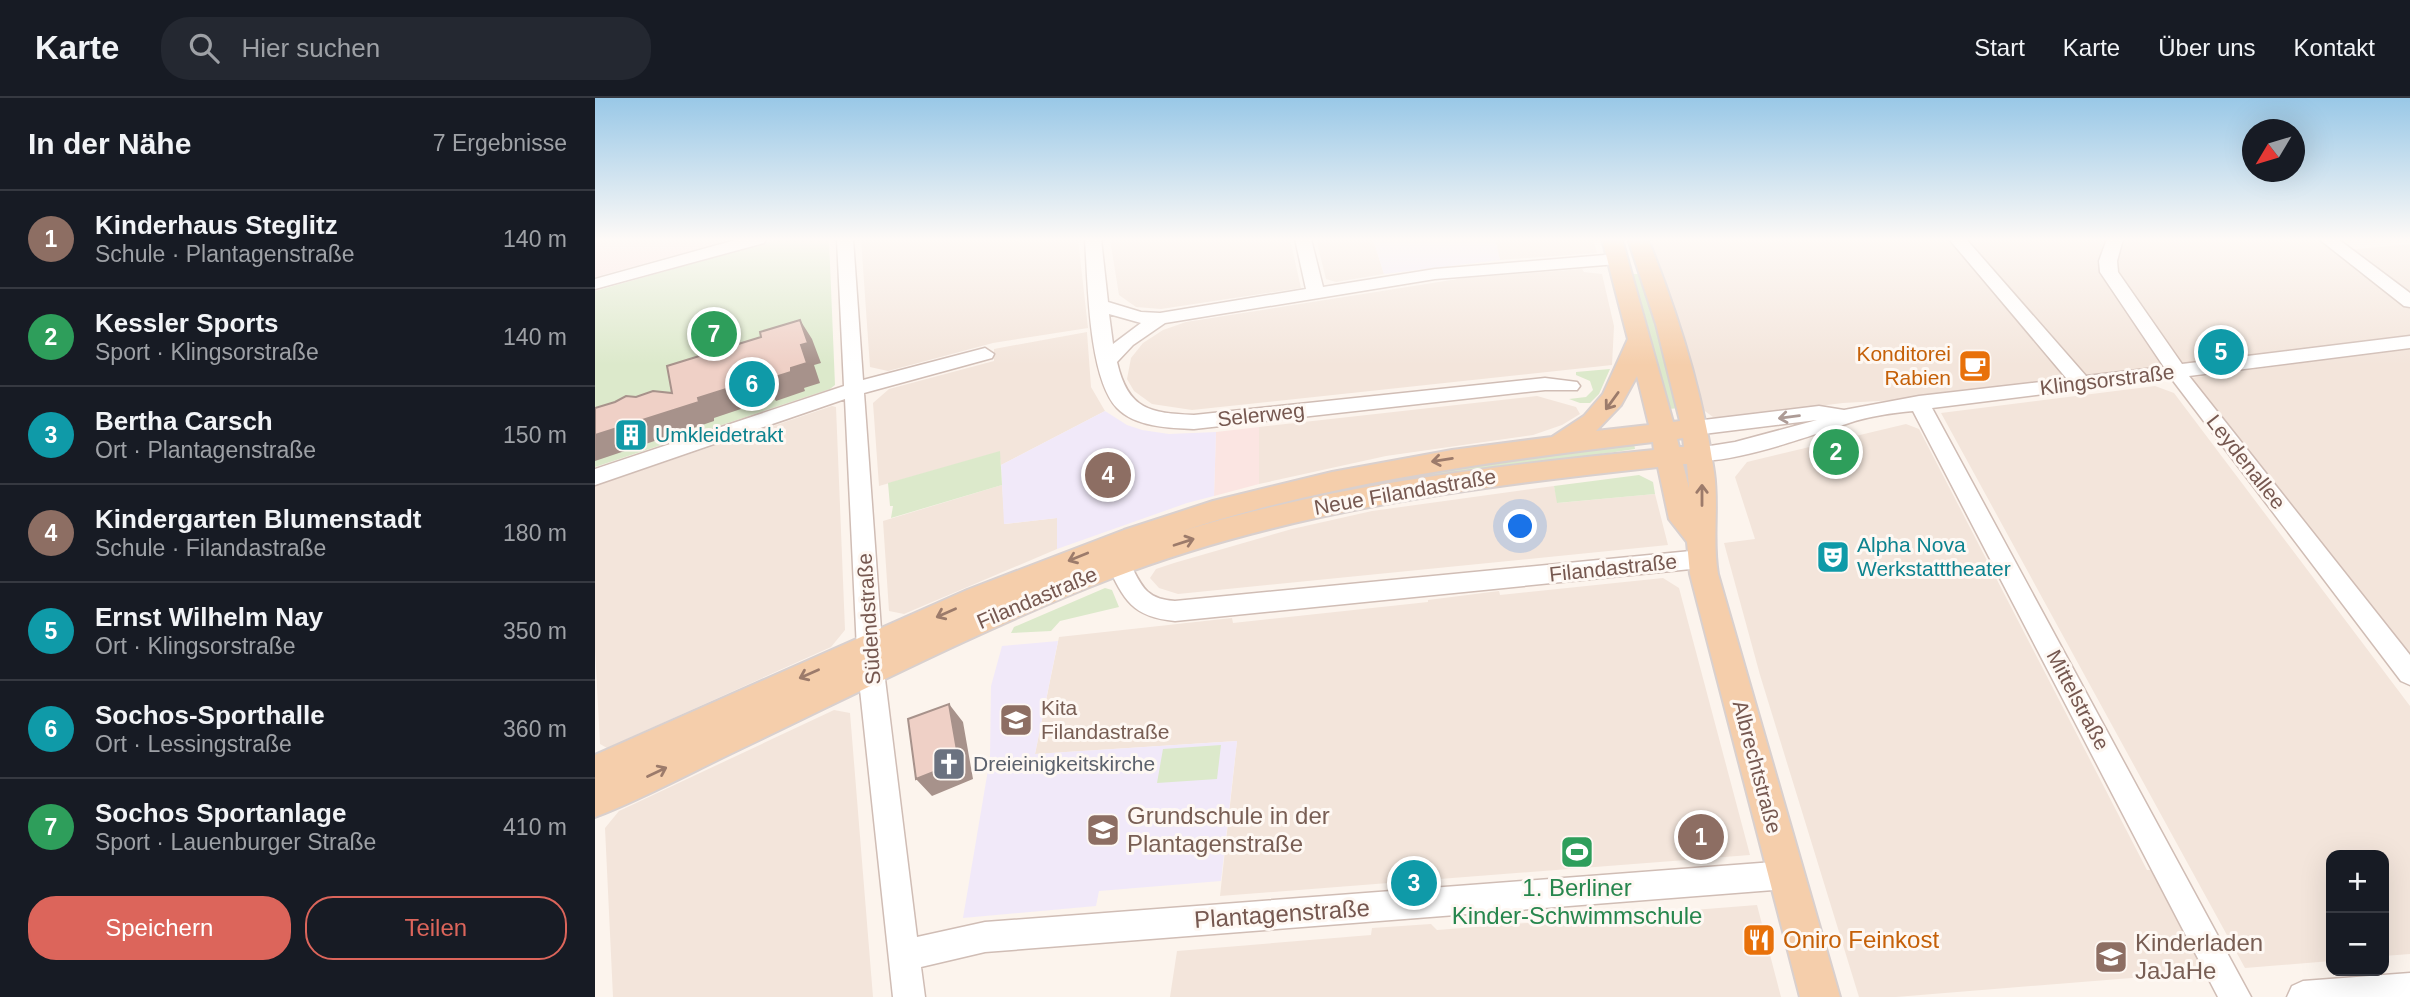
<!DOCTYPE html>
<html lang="de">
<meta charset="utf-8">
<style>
:root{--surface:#171b24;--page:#242831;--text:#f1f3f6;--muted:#9ea1a6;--line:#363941;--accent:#dc655b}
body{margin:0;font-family:Arial,sans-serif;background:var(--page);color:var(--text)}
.controls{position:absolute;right:21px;bottom:21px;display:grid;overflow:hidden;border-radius:14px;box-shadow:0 7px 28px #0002}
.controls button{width:63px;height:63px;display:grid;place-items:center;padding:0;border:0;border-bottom:2px solid var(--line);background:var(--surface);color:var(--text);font:35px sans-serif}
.compass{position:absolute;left:1647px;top:21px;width:63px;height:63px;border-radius:50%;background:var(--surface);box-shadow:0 7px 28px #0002;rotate:232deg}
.you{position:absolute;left:926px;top:429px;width:24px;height:24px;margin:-18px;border:5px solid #fff;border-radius:50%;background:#1a73e8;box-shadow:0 0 0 10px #1a73e833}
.badge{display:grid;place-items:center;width:46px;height:46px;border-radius:50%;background:var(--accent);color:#fff;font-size:23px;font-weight:700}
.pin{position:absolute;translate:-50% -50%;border:4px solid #fff;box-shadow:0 2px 7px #0006}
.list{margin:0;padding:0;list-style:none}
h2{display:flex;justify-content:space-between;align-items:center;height:91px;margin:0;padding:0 28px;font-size:30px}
h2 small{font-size:23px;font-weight:400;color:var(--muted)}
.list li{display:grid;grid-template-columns:46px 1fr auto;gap:21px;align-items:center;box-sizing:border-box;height:98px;padding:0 28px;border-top:2px solid var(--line)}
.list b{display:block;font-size:26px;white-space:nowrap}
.list p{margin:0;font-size:23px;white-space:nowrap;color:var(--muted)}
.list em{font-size:23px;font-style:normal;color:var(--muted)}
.actions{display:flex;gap:14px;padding:21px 28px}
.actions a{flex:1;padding:16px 0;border:2px solid var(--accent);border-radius:28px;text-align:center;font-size:24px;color:var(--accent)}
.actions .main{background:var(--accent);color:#fff}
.icon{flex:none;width:38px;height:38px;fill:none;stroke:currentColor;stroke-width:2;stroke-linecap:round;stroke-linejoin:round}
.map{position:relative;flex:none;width:1815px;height:899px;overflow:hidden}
header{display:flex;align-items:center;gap:42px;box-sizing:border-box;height:98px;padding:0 35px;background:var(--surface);border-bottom:2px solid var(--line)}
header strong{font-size:33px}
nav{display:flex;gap:38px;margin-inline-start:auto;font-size:24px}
.search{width:490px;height:63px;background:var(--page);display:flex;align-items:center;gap:18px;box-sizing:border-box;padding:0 24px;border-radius:28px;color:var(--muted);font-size:26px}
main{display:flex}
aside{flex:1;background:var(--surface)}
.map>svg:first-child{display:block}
.residential{fill:#f3e5db}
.commercial{fill:#fbe5e2}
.education{fill:#f1e9f9}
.green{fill:#dce9cb}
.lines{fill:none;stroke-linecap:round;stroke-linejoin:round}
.minor-casing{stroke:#d0bdb5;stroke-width:3}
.major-casing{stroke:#d9d0ce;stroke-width:4}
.minor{fill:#fff;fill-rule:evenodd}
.major{fill:#f5ceab;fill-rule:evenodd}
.shaded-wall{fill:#a7928b}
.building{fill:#efd0c6;stroke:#a7928b;stroke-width:2}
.oneway{stroke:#9c7b6b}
.oneway2{stroke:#ad9b96}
.labels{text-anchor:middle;stroke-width:6;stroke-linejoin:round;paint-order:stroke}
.food-label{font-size:21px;fill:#c56008;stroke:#fef8f3;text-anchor:end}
.street-label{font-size:21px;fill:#765850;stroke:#fef8f3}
.culture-label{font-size:21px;fill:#0d838f;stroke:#fef8f3;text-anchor:start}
.education-label{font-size:21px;fill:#785e54;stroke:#fef8f3;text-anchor:start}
.worship-label{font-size:21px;fill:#5b616d;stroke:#fef8f3;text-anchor:start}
.near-education-label{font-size:24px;fill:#785e54;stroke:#fef8f3;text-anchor:start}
.near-leisure-label{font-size:24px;fill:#27864d;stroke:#fef8f3}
.near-street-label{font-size:24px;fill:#765850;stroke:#fef8f3}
.near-food-label{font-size:24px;fill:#c56008;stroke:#fef8f3;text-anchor:start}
</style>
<header>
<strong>Karte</strong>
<div class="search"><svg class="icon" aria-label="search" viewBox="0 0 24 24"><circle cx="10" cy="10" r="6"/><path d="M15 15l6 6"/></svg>Hier suchen</div>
<nav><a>Start</a><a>Karte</a><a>Über uns</a><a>Kontakt</a></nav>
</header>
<main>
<aside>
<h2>In der Nähe<small>7 Ergebnisse</small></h2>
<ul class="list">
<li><span class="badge" style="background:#8d6e63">1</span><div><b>Kinderhaus Steglitz</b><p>Schule · Plantagenstraße</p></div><em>140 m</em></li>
<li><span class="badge" style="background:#2e9e5b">2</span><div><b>Kessler Sports</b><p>Sport · Klingsorstraße</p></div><em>140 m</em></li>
<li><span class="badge" style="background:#0f9aa8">3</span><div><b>Bertha Carsch</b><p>Ort · Plantagenstraße</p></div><em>150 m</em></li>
<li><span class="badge" style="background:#8d6e63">4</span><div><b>Kindergarten Blumenstadt</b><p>Schule · Filandastraße</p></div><em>180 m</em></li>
<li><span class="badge" style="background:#0f9aa8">5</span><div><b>Ernst Wilhelm Nay</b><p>Ort · Klingsorstraße</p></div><em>350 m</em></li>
<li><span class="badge" style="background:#0f9aa8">6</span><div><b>Sochos-Sporthalle</b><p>Ort · Lessingstraße</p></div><em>360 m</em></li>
<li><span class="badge" style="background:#2e9e5b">7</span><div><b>Sochos Sportanlage</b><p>Sport · Lauenburger Straße</p></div><em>410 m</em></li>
</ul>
<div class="actions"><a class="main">Speichern</a><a>Teilen</a></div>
</aside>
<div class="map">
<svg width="1815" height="899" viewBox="0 0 1815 899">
<rect width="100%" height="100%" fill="#fcf4ed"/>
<path class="residential" d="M266,141h217l10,89 -95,15 -105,28 -18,-4z
M515,141h180l11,49 -140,21 -25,-2 -17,-12z
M721,141h57l11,35 -48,8 -10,-3z
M900,141h98l4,14 -97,7z
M1052,141h303l117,139 -171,22 -53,3 -121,15 -9,-1 -11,-8z
M1368,141h146l-7,19 62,109 -80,9z
M1527,141h198l90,69v28l-229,28 -64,-89 -1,-18z
M1815,146v52l-62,-46z
M987,171l2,3 18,2 12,52 -2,39 -420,45 -40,-6 -18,-13 -7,-12 4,-21 12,-15 20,-13 23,-8 278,-44z
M492,234l4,55 14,24 -104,54 -2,-13 -120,34 -6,-83 16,-14 105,-28v-12z
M1815,250v312l-220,-282z
M1560,288l19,7 236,313v248l-26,2v-101h-53v106l-86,7 -304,-555z
M942,298l39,11 4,7 -18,11 -29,10 -147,21 -127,28v-57z
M237,308l4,1 9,223 -14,17 -224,101 -7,-4 -5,-95v-163z
M1311,326l13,5 228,441h5l54,102 -310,25h-37l-99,-322 -36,-132 31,-4 -20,-62 12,-15z
M407,387l3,39 52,-6v31l-153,65 -15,-3 -6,-90z
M959,388l4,17 97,-9 13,51 -490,49 -19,-6 -9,-10 6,-9 18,-6 118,-34 80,-18z
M1068,480l16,10 71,267 -530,41 17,-155 -202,13 24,-117 173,-19 1,5 195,-21v-2l71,-9 1,4z
M239,612l16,3 23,284h-260l-8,-169 14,-17z
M1162,807l24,92h-611l7,-46 194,-16 1,-7 59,-4 6,6z"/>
<path class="commercial" d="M0,141h138l-138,38z
M664,329v57l-45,12 2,-64z"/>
<path class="education" d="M778,141h122l5,21 -116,14z
M510,313l22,14 15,5 27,4 47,-2 -2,64 -27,7 -130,46v-31l-53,6 -3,-59z
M463,543l-23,113 202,-13 -16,140 -122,10 -3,15 -133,12 27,-160 1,-72 11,-40z"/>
<path class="green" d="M185,141h49l6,146 -5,4 -235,78v-176z
M1036,176h9l39,134 -10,1z
M1015,271l-11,25 -9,9h-10l-11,-4 17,-2 7,-7 -3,-9 -14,-6v-3z
M1039,345l1,6 -121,18 -384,79 100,-32 180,-42z
M405,353l2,34 -111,33 2,-12h-3l-2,-23z
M1044,377l14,7 2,12 -98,9 -3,-17z
M510,490l7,2 7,17 -59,14 -9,10 -40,2 3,-6z
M626,647l-4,34 -60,4 6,-34z"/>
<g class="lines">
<defs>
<path id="minor" d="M144,141h27l-2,4 -169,46v-10z
M242,141h16l10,141 122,-32 9,6 -2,4 -128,35 20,278 33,266 68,-15 801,-61 10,4 5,10 -5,10 -10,4 -801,63 -64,15 4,30h-32l-35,-326 -13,-272 -250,86v-16l249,-83z
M490,141h16l7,63 33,10 19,1 146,-24 -11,-50h16l12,48 112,-18 182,-15 8,5 -8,5 -182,15 -270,44 -32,22 -16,17c11,48 33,51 77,53l351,-37 32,4 3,4 -3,4h-32l-351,39c-25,-1 -59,-2 -77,-21 -29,-31 -29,-127 -32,-169zM514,216l32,9 -28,21z
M1354,141h17l120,137 78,-9 -64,-95 -1,-11 8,-22h16l-6,22 1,11 64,92 228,-28v12l-221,28 221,279v30l-9,-4 -230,-303 -239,30 319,589h-33l-305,-586c-21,2 -44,5 -64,12 -34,11 -126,45 -158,36l-3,-5 3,-5 44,-7 82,-22 -122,15 -7,-2 -3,-5 3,-5 7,-2 124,-15 25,4 75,-14 148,-17z
M1724,141h19l72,54v14l-6,-1z
M1106,452l8,3 3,6 -3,6 -8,3 -526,53c-43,-4 -51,-21 -68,-57l4,-6 8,-3 8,3c14,25 16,41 48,43z
M1815,875v24h-123l5,-11 11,-5z"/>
<path id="major" d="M1007,141h20l51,183 7,-1 -24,-97 -28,-85h20c30,75 55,154 66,233 5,34 -2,68 4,102l122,423h-40l-110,-423 -3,-32 -18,-23 -11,-52c-187,20 -372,44 -548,112 -129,50 -252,114 -376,173 -46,22 -92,47 -139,65v-62l372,-165 157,-60 89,-29 119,-29 120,-22 100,-13 32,-21 19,-22 25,-55zM1042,278l12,49 -53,6 25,-26zM1088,340l1,9h-5l-2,-8zM1058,344l1,8c-160,16 -320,34 -475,82 154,-50 314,-71 474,-90zM1088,366h4l2,24z"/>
</defs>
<use href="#minor" class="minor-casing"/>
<use href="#major" class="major-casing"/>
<use href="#minor" class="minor"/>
<use href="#major" class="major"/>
</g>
<path class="shaded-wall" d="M205,222l12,19 9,24 -7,2 6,18 -16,5 1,3 -29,10 -2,-3 -60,20v3l-119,40v-26l103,-37 93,-30 10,-23z
M354,606l14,18 10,57 -41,17 -16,-17z"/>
<path class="building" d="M205,222l8,23 -7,2 6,18 -16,5v4l-29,9 -1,-3 -63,20 1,4 -104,33v-27l20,-6 11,-6 10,1 17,-6 19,2 -5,-27 94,-29 -1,-5z
M354,606l10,58 -43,17 -8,-60z"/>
<defs><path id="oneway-shaft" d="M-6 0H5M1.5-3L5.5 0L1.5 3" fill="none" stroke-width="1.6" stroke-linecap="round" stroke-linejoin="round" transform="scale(1.75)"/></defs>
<g class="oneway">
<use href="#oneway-shaft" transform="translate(1017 303) rotate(126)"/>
<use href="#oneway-shaft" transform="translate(847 362) rotate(171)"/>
<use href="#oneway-shaft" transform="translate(1107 397) rotate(-90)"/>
<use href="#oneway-shaft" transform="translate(589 444) rotate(-18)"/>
<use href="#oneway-shaft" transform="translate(483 459) rotate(158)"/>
<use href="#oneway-shaft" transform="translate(351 515) rotate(156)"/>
<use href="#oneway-shaft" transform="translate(214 576) rotate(156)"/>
<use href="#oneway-shaft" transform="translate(62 674) rotate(-25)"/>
</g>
<use class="oneway2" href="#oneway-shaft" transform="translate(1194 319) rotate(173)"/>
<linearGradient id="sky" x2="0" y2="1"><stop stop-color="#99c8e7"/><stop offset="0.53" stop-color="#fefaf7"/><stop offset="1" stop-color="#fefaf7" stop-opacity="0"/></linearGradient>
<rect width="1815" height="267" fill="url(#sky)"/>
<defs>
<symbol id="cafe-square" viewBox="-11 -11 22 22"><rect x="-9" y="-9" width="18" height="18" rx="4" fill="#e8710a" stroke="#fef8f3"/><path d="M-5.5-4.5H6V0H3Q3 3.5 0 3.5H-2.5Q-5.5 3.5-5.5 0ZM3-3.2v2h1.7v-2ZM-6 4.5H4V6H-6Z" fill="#fff"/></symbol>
<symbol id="building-square" viewBox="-11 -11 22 22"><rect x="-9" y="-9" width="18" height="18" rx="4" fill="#0f9aa8" stroke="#fef8f3"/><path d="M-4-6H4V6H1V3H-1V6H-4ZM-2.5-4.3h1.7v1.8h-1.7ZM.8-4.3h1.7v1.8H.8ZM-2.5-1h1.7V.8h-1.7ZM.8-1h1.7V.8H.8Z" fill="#fff"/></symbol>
<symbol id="theatre-square" viewBox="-11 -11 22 22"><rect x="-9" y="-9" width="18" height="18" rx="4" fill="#0f9aa8" stroke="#fef8f3"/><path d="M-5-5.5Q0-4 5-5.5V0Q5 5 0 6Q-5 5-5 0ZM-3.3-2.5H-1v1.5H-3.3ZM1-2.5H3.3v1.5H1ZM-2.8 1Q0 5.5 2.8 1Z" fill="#fff"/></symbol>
<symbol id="school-square" viewBox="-11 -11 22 22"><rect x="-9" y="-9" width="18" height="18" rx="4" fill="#8d6e63" stroke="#fef8f3"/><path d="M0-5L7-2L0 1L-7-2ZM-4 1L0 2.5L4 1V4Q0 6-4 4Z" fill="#fff"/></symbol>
<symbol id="church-square" viewBox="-11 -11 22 22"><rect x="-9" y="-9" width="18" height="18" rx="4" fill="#6b7280" stroke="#fef8f3"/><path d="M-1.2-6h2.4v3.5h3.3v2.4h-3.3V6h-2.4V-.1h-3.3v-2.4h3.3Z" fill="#fff"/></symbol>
<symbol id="stadium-square" viewBox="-11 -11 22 22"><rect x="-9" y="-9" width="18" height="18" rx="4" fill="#2e9e5b" stroke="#fef8f3"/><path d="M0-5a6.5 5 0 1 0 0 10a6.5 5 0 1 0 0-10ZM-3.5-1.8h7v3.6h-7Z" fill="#fff"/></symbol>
<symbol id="restaurant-square" viewBox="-11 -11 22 22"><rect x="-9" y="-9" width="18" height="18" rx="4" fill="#e8710a" stroke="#fef8f3"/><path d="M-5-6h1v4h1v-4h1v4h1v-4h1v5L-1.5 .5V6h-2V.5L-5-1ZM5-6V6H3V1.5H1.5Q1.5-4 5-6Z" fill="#fff"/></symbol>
</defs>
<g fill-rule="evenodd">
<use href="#cafe-square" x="1361" y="249" width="38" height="38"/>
<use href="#building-square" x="17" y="318" width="38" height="38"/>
<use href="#theatre-square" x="1219" y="440" width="38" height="38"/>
<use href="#school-square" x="402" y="603" width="38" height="38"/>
<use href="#church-square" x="335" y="647" width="38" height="38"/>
<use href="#school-square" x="489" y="713" width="38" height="38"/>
<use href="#stadium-square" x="963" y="735" width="38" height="38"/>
<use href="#restaurant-square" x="1145" y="823" width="38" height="38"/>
<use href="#school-square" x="1497" y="840" width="38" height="38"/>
</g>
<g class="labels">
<g class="food-label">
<text x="1356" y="263">Konditorei<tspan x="1356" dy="24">Rabien</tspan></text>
</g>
<g class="street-label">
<text transform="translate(1512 282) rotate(-7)" y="7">Klingsorstraße</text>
<text transform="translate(666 317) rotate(-6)" y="7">Selerweg</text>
<text transform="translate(1651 364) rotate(52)" y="7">Leydenallee</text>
<text transform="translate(810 394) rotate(-10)" y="7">Neue Filandastraße</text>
<text transform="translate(1018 470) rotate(-6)" y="7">Filandastraße</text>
<text transform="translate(442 500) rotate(-23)" y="7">Filandastraße</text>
<text transform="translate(274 521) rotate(-94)" y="7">Südendstraße</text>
<text transform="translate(1483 602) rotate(62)" y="7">Mittelstraße</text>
<text transform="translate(1162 669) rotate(75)" y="7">Albrechtstraße</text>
</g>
<g class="culture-label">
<text x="60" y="344">Umkleidetrakt</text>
<text x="1262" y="454">Alpha Nova<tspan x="1262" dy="24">Werkstatttheater</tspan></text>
</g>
<g class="education-label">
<text x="446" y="617">Kita<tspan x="446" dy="24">Filandastraße</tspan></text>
</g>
<g class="worship-label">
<text x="378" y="673">Dreieinigkeitskirche</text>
</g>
<g class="near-education-label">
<text x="532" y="726">Grundschule in der<tspan x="532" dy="28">Plantagenstraße</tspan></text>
<text x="1540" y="853">Kinderladen<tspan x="1540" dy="28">JaJaHe</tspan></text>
</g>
<g class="near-leisure-label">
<text x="982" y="798">1. Berliner<tspan x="982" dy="28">Kinder-Schwimmschule</tspan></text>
</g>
<g class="near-street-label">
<text transform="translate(687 816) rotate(-4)" y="8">Plantagenstraße</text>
</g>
<g class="near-food-label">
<text x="1188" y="850">Oniro Feinkost</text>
</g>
</g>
</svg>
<div class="controls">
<button>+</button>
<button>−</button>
</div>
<svg class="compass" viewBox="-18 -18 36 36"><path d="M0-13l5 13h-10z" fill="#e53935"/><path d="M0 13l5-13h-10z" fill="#9ea1a6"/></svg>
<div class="you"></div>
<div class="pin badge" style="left:1106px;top:739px;background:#8d6e63">1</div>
<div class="pin badge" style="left:1241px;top:354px;background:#2e9e5b">2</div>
<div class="pin badge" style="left:819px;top:785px;background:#0f9aa8">3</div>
<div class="pin badge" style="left:513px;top:377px;background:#8d6e63">4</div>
<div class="pin badge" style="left:1626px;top:254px;background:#0f9aa8">5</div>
<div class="pin badge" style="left:157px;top:286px;background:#0f9aa8">6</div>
<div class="pin badge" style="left:119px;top:236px;background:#2e9e5b">7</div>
</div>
</main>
